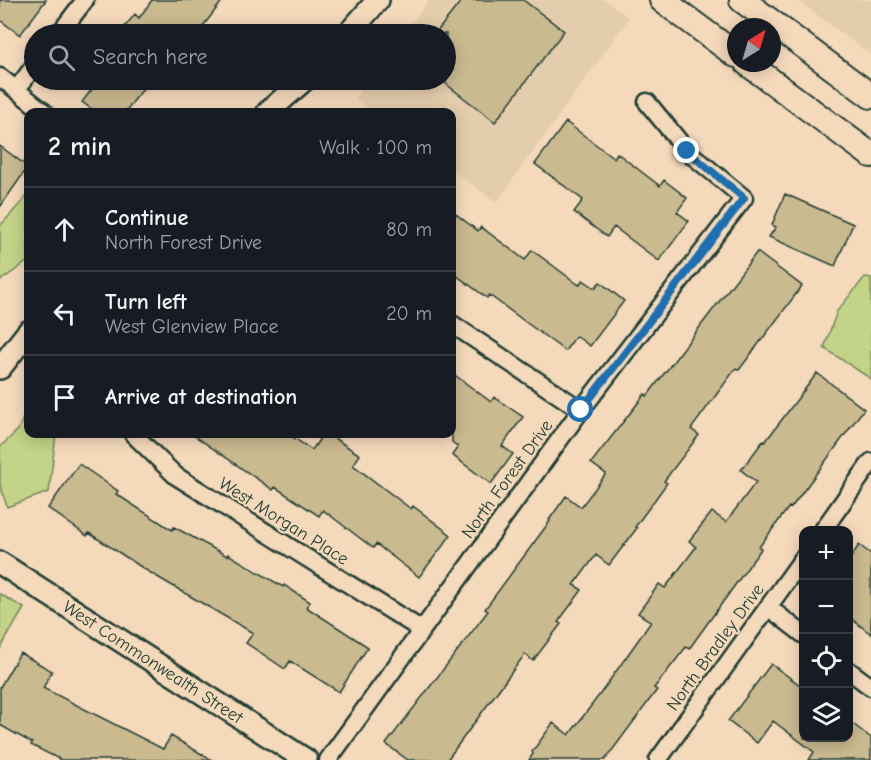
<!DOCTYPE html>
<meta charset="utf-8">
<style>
:root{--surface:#171b24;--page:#20242c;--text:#f1f3f6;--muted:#9ea1a6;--line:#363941}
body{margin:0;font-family:"Comic Neue",sans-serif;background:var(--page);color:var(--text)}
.controls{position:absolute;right:18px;bottom:18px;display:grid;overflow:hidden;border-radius:12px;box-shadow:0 3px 15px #0003}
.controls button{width:54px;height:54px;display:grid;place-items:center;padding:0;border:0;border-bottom:2px solid var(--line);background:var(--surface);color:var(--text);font:30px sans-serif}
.compass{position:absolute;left:727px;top:18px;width:54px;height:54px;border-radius:50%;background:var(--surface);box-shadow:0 3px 15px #0003;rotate:37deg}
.stop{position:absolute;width:18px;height:18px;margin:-14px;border:4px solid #1f6fb2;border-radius:50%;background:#fff}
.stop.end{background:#1f6fb2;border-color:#fff;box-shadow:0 2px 6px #0008}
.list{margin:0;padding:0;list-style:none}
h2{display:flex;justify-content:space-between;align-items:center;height:78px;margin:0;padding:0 24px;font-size:26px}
h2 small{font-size:20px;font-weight:400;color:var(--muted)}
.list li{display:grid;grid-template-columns:39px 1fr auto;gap:18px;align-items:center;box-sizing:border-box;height:84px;padding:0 24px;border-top:2px solid var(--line)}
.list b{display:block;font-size:22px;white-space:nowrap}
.list p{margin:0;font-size:20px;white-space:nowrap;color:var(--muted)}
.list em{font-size:20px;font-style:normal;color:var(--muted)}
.icon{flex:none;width:33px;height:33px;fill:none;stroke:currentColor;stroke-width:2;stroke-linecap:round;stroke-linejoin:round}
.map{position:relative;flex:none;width:871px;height:760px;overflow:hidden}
.search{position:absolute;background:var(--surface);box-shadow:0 3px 15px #0003;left:24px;top:24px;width:432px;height:66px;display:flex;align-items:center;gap:15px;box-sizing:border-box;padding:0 21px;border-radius:33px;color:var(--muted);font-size:22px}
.panel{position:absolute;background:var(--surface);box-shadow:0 3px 15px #0003;left:24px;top:108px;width:432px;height:330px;border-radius:12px}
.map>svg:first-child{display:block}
.built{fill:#e4cdac}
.green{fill:#c3d387;stroke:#71885e;stroke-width:1.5}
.building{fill:#caba90;stroke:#1f3d34;stroke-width:1.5}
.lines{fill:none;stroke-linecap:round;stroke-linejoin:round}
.minor-casing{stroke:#1f3d34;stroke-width:21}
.tertiary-casing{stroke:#1f3d34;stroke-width:26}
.secondary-casing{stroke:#1f3d34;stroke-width:28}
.minor{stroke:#f5d9bb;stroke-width:16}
.tertiary{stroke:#f5d9bb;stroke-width:21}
.secondary{stroke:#f5d9bb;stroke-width:24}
.route{stroke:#1f6fb2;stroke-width:8}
.labels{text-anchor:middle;stroke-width:4.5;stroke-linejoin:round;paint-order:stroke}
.street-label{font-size:18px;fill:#1f3d34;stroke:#f5d9bb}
</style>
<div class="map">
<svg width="871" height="760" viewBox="0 0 871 760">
<rect width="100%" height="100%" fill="#f5d9bb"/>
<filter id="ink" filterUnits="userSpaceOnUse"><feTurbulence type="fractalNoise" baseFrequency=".0167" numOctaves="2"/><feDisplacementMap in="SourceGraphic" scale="12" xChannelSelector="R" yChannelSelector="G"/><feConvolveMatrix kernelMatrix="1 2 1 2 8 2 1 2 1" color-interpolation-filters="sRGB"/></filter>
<g filter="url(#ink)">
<path class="built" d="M429,0h176l24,18 -133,185 -44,-33v-58h-78l-19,-13 14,-19h77v-46h-43z
M797,0h74v55z"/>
<path class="green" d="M28,195v66l-28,20v-55z
M865,277l6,1v101l-47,-31 13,-37z
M28,406v28h28l-7,58 -42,15 -7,-23v-37l18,-17z
M0,594l24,14 -24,41z"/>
<path class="building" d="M0,0h46l-26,35 -20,-15z
M152,0h71l-26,34h-78l16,-20 4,4z
M462,0h61l41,31 -69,91 -49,-38v-50h-11z
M99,80h51l-25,32h-29l-14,-10z
M566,122l48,36 3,-5 43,33 4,-6 23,18 -10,14 12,9 -30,40 -45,-34 -7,10 -33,-25 9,-12 -48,-36z
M0,146l28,21 -28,40z
M785,194l68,30 -18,42 -66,-29 7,-10 -4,-2z
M452,211l26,20 3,-4 44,33 7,-10 47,35 4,-5 12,8 5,-6 24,19 -34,45 -14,-10 -11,15 -76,-56 -2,3 -35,-26z
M757,252l45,34 -63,84 -3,-2 -45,61 8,6 -35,46 3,2 -32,44 2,1 -28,37 -13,-10 -22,30 8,5 -24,32 3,2 -28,37 -8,-7 -78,106h-39l-22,-16 102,-133 -3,-2 65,-88 -1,-1 17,-24 15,11 25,-33 -15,-11 54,-69 2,2z
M452,373l39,29 3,-5 29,20 -21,29 11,8 -22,30 -39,-29 6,-8 -6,-5z
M817,373l47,36 -73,99 -2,-1 -30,40 2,2 -72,100 -3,-2 -32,41 3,2 -52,70h-76l4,-6 -1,-2 21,-29 16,12 31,-41 51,-72 -13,-9 21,-29 6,4 31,-41 -7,-6 23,-29 14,10 30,-40 -15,-12 22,-29 2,1z
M192,434h96l24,16 11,-16h5l32,21 -7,10 58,44 2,-3 38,29 -32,42 -43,-33 -3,4 -50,-38 -4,6 -44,-29 -2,3z
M79,464l39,27 -2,3 56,36 2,-3 53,29 1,-2 55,33 1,-2 26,17 -4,5 62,40 -29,45 -49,-31 -5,8 -39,-26 7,-10 -104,-61 -60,-39 -2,3 -39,-28z
M859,545l12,9v80l-22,-17v-57z
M20,653l32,18 -9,17 120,61 8,-13 41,24h-151l-30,-15 1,-2 -32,-18v-38z
M771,664l33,24v50h45v-17l22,17v22h-62l5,-8 -41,-31 -16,22 -29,-22z"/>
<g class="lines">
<defs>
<path id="minor" d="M59,34l26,-34
M0,77l44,35
M17,89l17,-23
M452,324l129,86
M133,434l43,42 246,154
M823,530l48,-68
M768,607l36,28
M848,670l23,17
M328,760l253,-350 163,-212 -57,-47 -40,-49
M658,760l146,-203"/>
<path id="tertiary" d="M348,34l30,-34
M268,112l36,-32
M0,368l28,-36
M0,563l306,197"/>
<path id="secondary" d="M662,0l74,55
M742,0l129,96
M747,63l124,92"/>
</defs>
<use href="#minor" class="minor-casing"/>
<use href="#tertiary" class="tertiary-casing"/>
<use href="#secondary" class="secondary-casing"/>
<use href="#minor" class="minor"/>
<use href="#tertiary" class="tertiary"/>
<use href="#secondary" class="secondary"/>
</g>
</g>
<g class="lines" filter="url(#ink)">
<path class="route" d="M581,410l163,-212 -57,-47"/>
</g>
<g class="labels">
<g class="street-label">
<text transform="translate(507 479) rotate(-54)" y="6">North Forest Drive</text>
<text transform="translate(284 521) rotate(32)" y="6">West Morgan Place</text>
<text transform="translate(715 647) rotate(-54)" y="6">North Bradley Drive</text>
<text transform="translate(153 662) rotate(33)" y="6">West Commonwealth Street</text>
</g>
</g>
</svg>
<div class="controls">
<button>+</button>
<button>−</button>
<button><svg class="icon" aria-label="locate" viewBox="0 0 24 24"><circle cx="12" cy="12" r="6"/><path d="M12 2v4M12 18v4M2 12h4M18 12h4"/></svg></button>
<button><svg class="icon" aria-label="layers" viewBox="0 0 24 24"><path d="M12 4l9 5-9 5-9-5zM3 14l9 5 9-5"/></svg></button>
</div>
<svg class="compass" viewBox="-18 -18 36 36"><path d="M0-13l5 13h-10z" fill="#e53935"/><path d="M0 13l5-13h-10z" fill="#9ea1a6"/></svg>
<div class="stop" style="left:581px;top:410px"></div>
<div class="stop end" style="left:687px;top:151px"></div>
<div class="search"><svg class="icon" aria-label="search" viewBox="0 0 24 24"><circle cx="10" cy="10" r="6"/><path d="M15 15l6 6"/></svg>Search here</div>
<section class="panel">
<h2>2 min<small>Walk · 100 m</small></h2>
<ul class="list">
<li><svg class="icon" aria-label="ahead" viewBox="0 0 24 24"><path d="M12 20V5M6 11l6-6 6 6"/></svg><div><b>Continue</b><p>North Forest Drive</p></div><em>80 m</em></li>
<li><svg class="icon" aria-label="left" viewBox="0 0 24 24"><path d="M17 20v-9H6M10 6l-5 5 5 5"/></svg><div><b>Turn left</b><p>West Glenview Place</p></div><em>20 m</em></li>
<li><svg class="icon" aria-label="arrive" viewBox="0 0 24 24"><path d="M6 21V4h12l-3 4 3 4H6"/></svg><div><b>Arrive at destination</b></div></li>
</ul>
</section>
</div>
